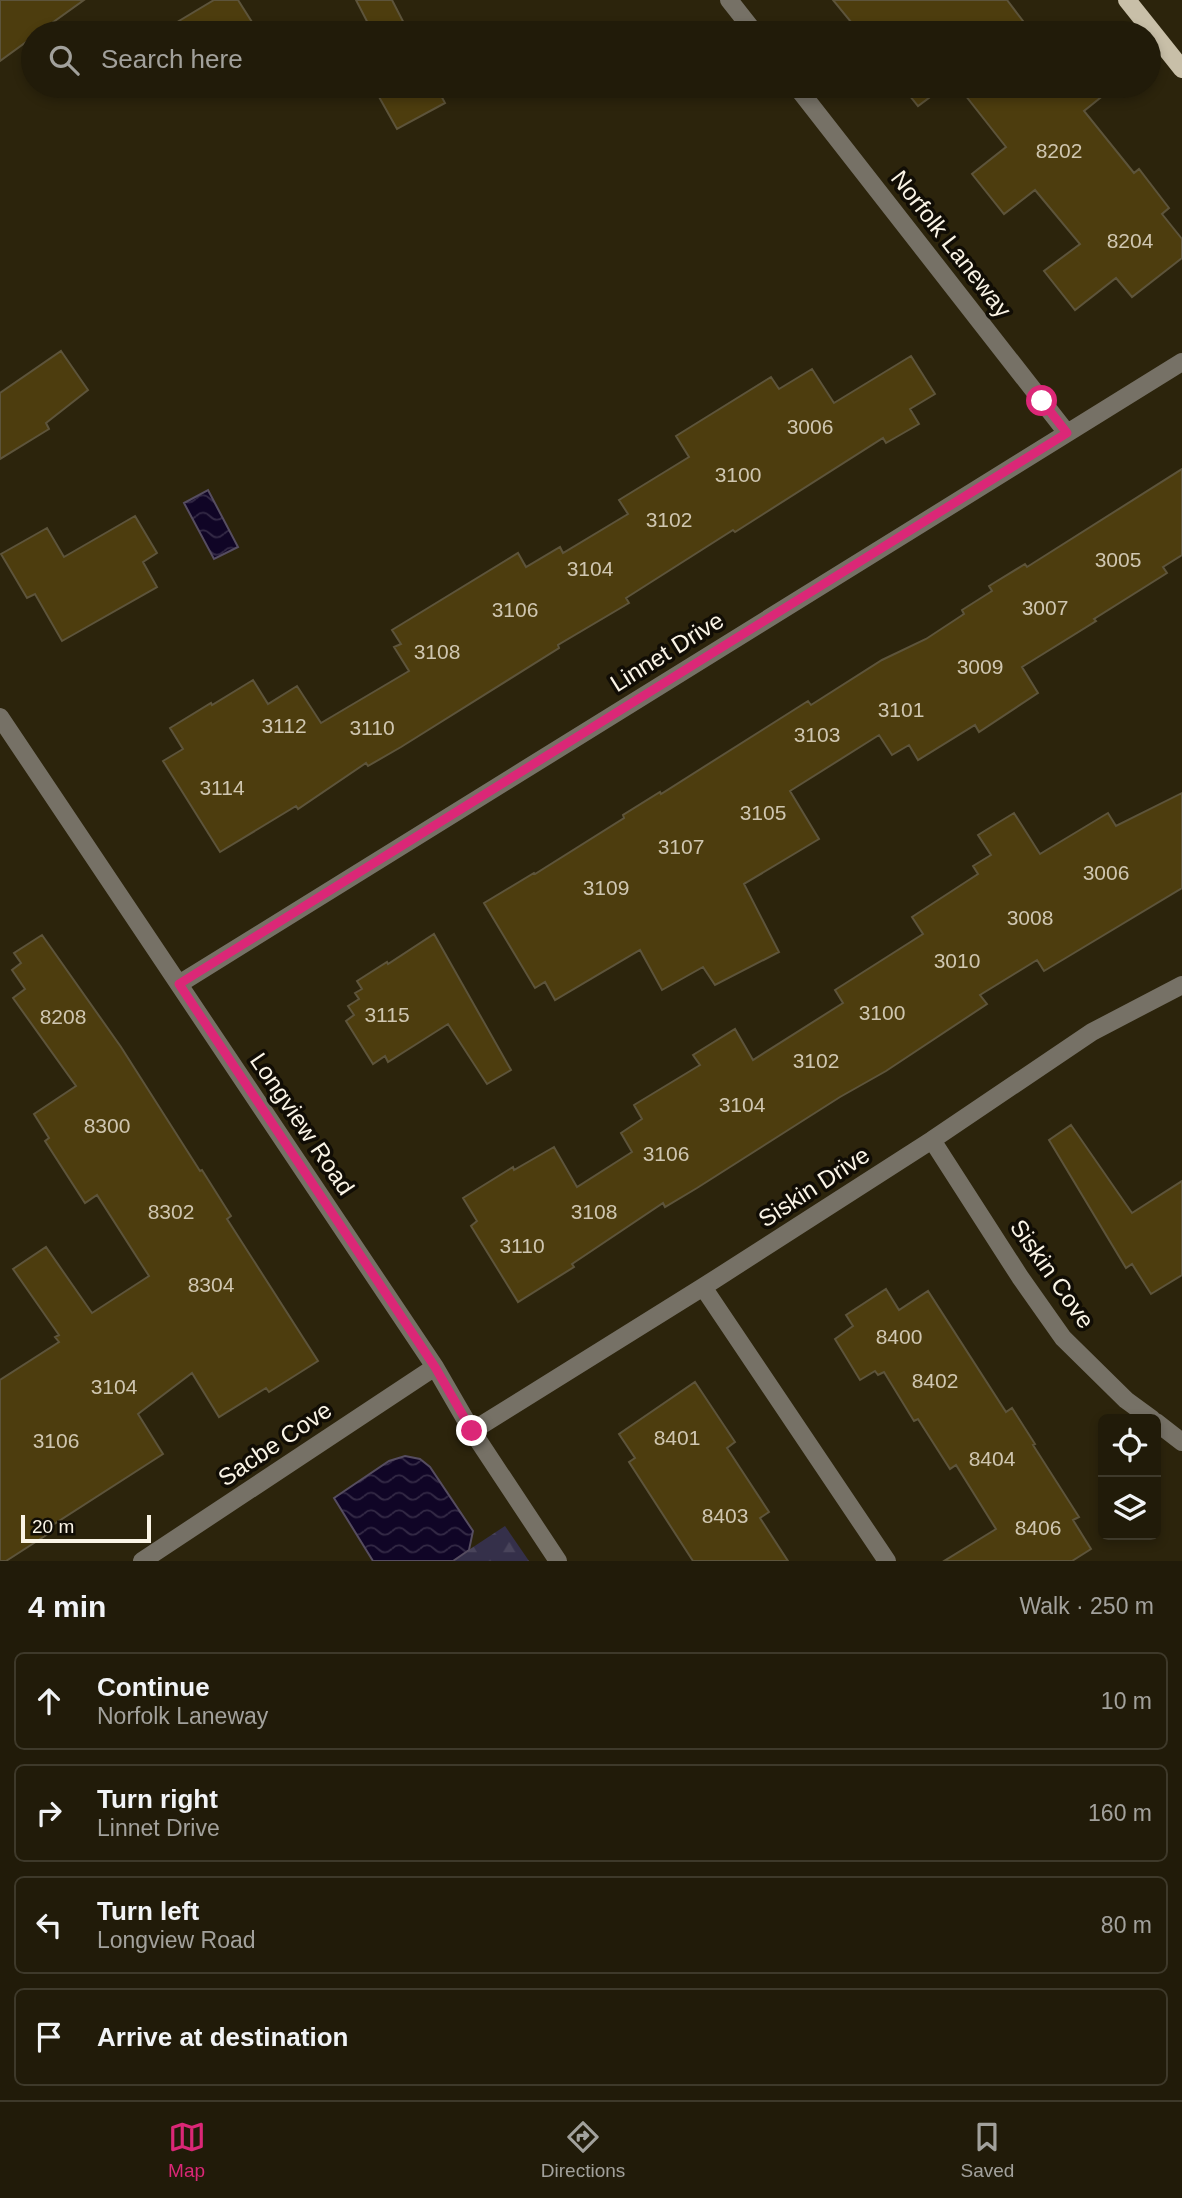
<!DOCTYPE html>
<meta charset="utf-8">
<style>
:root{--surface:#211b09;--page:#292412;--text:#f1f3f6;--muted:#a2a19c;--line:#3e392a;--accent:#db2777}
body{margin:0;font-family:Arial,sans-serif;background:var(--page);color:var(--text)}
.controls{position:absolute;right:21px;bottom:21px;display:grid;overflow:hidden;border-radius:10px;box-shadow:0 4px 10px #0003}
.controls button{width:63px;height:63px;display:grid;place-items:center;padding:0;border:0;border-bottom:2px solid var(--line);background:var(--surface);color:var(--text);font:35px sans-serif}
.scale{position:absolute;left:21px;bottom:18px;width:130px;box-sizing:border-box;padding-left:7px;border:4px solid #faf4e6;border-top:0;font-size:19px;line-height:24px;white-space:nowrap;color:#faf4e6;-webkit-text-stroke:5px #110d05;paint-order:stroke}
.stop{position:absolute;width:21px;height:21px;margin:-16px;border:5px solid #db2777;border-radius:50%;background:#fff}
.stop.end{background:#db2777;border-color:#fff;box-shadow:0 2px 7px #0008}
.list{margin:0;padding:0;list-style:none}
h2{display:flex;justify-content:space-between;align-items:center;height:91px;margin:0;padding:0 28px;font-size:30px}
h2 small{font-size:23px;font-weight:400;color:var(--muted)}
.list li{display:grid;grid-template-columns:46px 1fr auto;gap:21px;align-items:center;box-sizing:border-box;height:98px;margin:0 14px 14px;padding:0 14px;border:2px solid var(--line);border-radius:10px}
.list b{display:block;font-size:26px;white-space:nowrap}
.list p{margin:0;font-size:23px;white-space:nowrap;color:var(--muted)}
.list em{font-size:23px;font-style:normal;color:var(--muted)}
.icon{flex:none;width:38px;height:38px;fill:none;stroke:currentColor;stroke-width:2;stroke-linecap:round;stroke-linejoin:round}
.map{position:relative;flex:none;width:1182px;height:1561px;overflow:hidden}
.search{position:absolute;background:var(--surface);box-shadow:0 4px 10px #0003;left:21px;right:21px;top:21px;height:77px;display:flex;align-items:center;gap:18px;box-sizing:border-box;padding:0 24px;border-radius:38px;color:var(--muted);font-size:26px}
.sheet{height:539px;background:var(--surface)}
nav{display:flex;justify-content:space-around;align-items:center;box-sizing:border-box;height:98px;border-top:2px solid var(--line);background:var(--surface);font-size:19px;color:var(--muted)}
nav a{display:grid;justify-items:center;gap:4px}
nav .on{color:var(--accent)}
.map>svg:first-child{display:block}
.forest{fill:url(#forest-firs)}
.water{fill:url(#water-waves);stroke:#564d60;stroke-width:2}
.building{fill:#4d3d0e;stroke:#5d543b;stroke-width:2}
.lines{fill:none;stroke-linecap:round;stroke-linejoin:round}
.minor{stroke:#767166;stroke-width:18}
.major{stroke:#c8bfa8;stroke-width:18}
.route{stroke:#db2777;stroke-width:9}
.labels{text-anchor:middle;stroke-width:7;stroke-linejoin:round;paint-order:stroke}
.number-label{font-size:21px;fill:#cfc6b0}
.street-label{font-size:24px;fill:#faf4e6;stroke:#110d05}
</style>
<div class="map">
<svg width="1182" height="1561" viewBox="0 0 1182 1561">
<defs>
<pattern id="forest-firs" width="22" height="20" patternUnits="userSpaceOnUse" patternTransform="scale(1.75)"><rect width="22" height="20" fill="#35304a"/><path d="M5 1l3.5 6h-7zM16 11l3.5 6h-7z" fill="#49445b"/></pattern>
<pattern id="water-waves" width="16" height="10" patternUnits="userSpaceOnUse" patternTransform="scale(1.75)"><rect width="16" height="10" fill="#100526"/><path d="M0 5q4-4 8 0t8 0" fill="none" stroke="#342a46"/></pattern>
</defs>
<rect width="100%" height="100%" fill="#2c240c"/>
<path class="forest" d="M505,1526l24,35h-77z"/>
<path class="water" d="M208,490l30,57 -24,12 -30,-56z
M405,1456l15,3 10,8 43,64 -4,19 -16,11h-80l-39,-63 55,-37z"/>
<path class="building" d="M0,0h84l-46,33h-5v4l-33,24z
M214,0h24l21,33h-100z
M356,0h36l17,33h-36z
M833,0h174l19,25 -12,8h-154z
M379,86h57l9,17 -48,26 -23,-41z
M902,86h43l-27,20z
M958,86h157l-31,25 50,62 5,-4 30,39 -7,6 20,25v19l-50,39 -16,-19 -41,32 -31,-39 36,-27 -45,-54 -31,24 -32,-40 34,-27z
M61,351l27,39 -42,33 3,6 -49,30v-66z
M911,356l24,38 -25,15 9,15 -33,19 -3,-5 -148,94 -2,-2 -107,68 3,5 -71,42 1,3 -158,99 -33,19 -2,-3 -68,46 -2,-3 -76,46 -57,-91 20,-12 -13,-21 41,-25 1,2 41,-25 15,24 29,-18 24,37 88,-52 -15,-24 7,-3 -9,-14 126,-77 8,14 34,-20 3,6 65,-39 -9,-14 70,-43 -13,-21 95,-59 8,12 33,-20 22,34z
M1182,469v86l-19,12 4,6 -73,46 2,2 -74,46 16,26 -59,39 -4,-7 -57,35 -9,-15 -17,10 -13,-20 -89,56 29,48 -75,45 35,68 -64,33 -12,-18 -41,23 -22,-40 -85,50 -10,-18 -10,6 -51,-85 50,-30 1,1 89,-56 -1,-3 37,-23 1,2 147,-93 3,4 71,-45 44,-21 38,-25 -2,-4 30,-19 -3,-5 36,-22 2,3z
M135,516l22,37 -14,9 14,25 -95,54 -27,-47 -8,4 -26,-44 46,-26 17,29z
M1182,793v95l-138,83 -7,-11 -57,35 7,9 -101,67 -46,26 -143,91 -32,19 -2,-4 -91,61 2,3 -56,35 -47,-76 6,-5 -14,-23 50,-31 1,3 40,-23 23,40 55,-35 -11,-19 21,-14 -8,-14 66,-40 -7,-10 42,-26 18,31 90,-57 -8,-13 88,-56 -11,-17 66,-43 -5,-8 18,-11 -13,-20 36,-22 26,41 68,-41 8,13z
M434,934l77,136 -24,14 -39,-60 -60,38 -3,-6 -12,8 -27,-43 8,-6 -6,-9 11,-7 -4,-6 7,-4 -5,-8 30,-19 1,2z
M42,935l79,112 79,124 2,-1 29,46 -4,3 91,142 -49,31 -3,-4 -47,29 -27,-44 -54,41 25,40 -115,74 3,4 -45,29h-6v-181l59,-38 -4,-5 4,-2 -46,-66 33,-22 46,66 57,-37 -52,-81 -12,8 -40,-62 4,-3 -15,-24 42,-28 -63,-88 12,-9 -13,-19 9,-7 -7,-10z
M1071,1125l61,88 50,-32v94l-31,19 -19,-30 -6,4 -77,-128z
M886,1289l13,21 29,-19 78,121 6,-4 23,36 -2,1 46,72 -6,3 18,29 -19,12h-128l52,-32 -40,-64 -6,4 -32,-50 -4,2 -30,-49 -6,3 -3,-4 -15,9 -25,-41 18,-13 -7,-11z
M695,1382l40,60 -8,6 42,64 -9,6 28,43h-95l-64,-99 6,-4 -16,-24z"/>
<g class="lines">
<path class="minor" d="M729,0l26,33
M796,86l271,347
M0,717l435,650 37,64 86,130
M179,984l1003,-622
M932,1140l88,137 43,61 63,62 26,19
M703,1287l184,274
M1156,1422l26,20
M472,1431l231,-144 229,-147 160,-108 90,-47
M142,1561l293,-194"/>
<path class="major" d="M1127,0l55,69"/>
</g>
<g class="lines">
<path class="route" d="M472,1431l-37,-64 -256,-383 888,-551 -25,-32"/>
</g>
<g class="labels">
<g class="number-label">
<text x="1059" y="158">8202</text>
<text x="1130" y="248">8204</text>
<text x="810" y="434">3006</text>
<text x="738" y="482">3100</text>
<text x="669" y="527">3102</text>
<text x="1118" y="567">3005</text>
<text x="590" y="576">3104</text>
<text x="1045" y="615">3007</text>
<text x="515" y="617">3106</text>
<text x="437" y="659">3108</text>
<text x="980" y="674">3009</text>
<text x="901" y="717">3101</text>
<text x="284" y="733">3112</text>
<text x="372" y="735">3110</text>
<text x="817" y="742">3103</text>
<text x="222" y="795">3114</text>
<text x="763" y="820">3105</text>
<text x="681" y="854">3107</text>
<text x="1106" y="880">3006</text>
<text x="606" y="895">3109</text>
<text x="1030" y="925">3008</text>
<text x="957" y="968">3010</text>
<text x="882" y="1020">3100</text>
<text x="387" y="1022">3115</text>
<text x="63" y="1024">8208</text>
<text x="816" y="1068">3102</text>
<text x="742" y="1112">3104</text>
<text x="107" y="1133">8300</text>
<text x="666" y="1161">3106</text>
<text x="171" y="1219">8302</text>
<text x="594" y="1219">3108</text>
<text x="522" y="1253">3110</text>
<text x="211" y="1292">8304</text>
<text x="899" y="1344">8400</text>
<text x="935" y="1388">8402</text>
<text x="114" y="1394">3104</text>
<text x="677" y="1445">8401</text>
<text x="56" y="1448">3106</text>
<text x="992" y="1466">8404</text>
<text x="725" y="1523">8403</text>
<text x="1038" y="1535">8406</text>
</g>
<g class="street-label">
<text transform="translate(951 244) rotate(52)" y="8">Norfolk Laneway</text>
<text transform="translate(667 652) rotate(-32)" y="8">Linnet Drive</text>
<text transform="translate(302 1124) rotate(56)" y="8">Longview Road</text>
<text transform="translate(814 1187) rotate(-33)" y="8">Siskin Drive</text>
<text transform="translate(1052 1274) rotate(55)" y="8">Siskin Cove</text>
<text transform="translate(275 1444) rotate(-34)" y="8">Sacbe Cove</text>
</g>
</g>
</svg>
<div class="controls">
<button><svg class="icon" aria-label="locate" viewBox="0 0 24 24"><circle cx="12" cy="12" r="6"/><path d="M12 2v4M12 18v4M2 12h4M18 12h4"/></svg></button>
<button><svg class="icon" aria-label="layers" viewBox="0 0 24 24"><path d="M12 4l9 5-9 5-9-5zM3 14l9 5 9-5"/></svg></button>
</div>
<div class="scale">20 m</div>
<div class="stop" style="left:1042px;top:401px"></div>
<div class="stop end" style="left:472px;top:1431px"></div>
<div class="search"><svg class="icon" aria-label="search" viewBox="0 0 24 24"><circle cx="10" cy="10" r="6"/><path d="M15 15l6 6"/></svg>Search here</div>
</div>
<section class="sheet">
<h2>4 min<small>Walk · 250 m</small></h2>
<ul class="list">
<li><svg class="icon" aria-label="ahead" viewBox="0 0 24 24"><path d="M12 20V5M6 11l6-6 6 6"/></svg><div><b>Continue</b><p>Norfolk Laneway</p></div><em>10 m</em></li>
<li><svg class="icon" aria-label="right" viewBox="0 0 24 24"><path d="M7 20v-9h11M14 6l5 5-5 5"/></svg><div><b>Turn right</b><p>Linnet Drive</p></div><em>160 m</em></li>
<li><svg class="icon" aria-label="left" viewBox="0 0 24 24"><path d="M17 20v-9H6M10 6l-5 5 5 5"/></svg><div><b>Turn left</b><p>Longview Road</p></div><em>80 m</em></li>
<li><svg class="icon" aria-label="arrive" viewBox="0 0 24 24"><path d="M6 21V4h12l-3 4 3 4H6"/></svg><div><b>Arrive at destination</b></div></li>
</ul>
</section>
<nav>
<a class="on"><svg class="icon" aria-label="map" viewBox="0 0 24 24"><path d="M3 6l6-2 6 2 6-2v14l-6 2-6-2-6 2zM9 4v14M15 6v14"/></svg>Map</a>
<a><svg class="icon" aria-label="directions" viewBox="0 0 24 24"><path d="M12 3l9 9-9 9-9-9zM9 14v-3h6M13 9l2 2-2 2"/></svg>Directions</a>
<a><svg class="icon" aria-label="saved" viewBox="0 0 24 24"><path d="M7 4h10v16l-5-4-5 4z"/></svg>Saved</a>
</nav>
